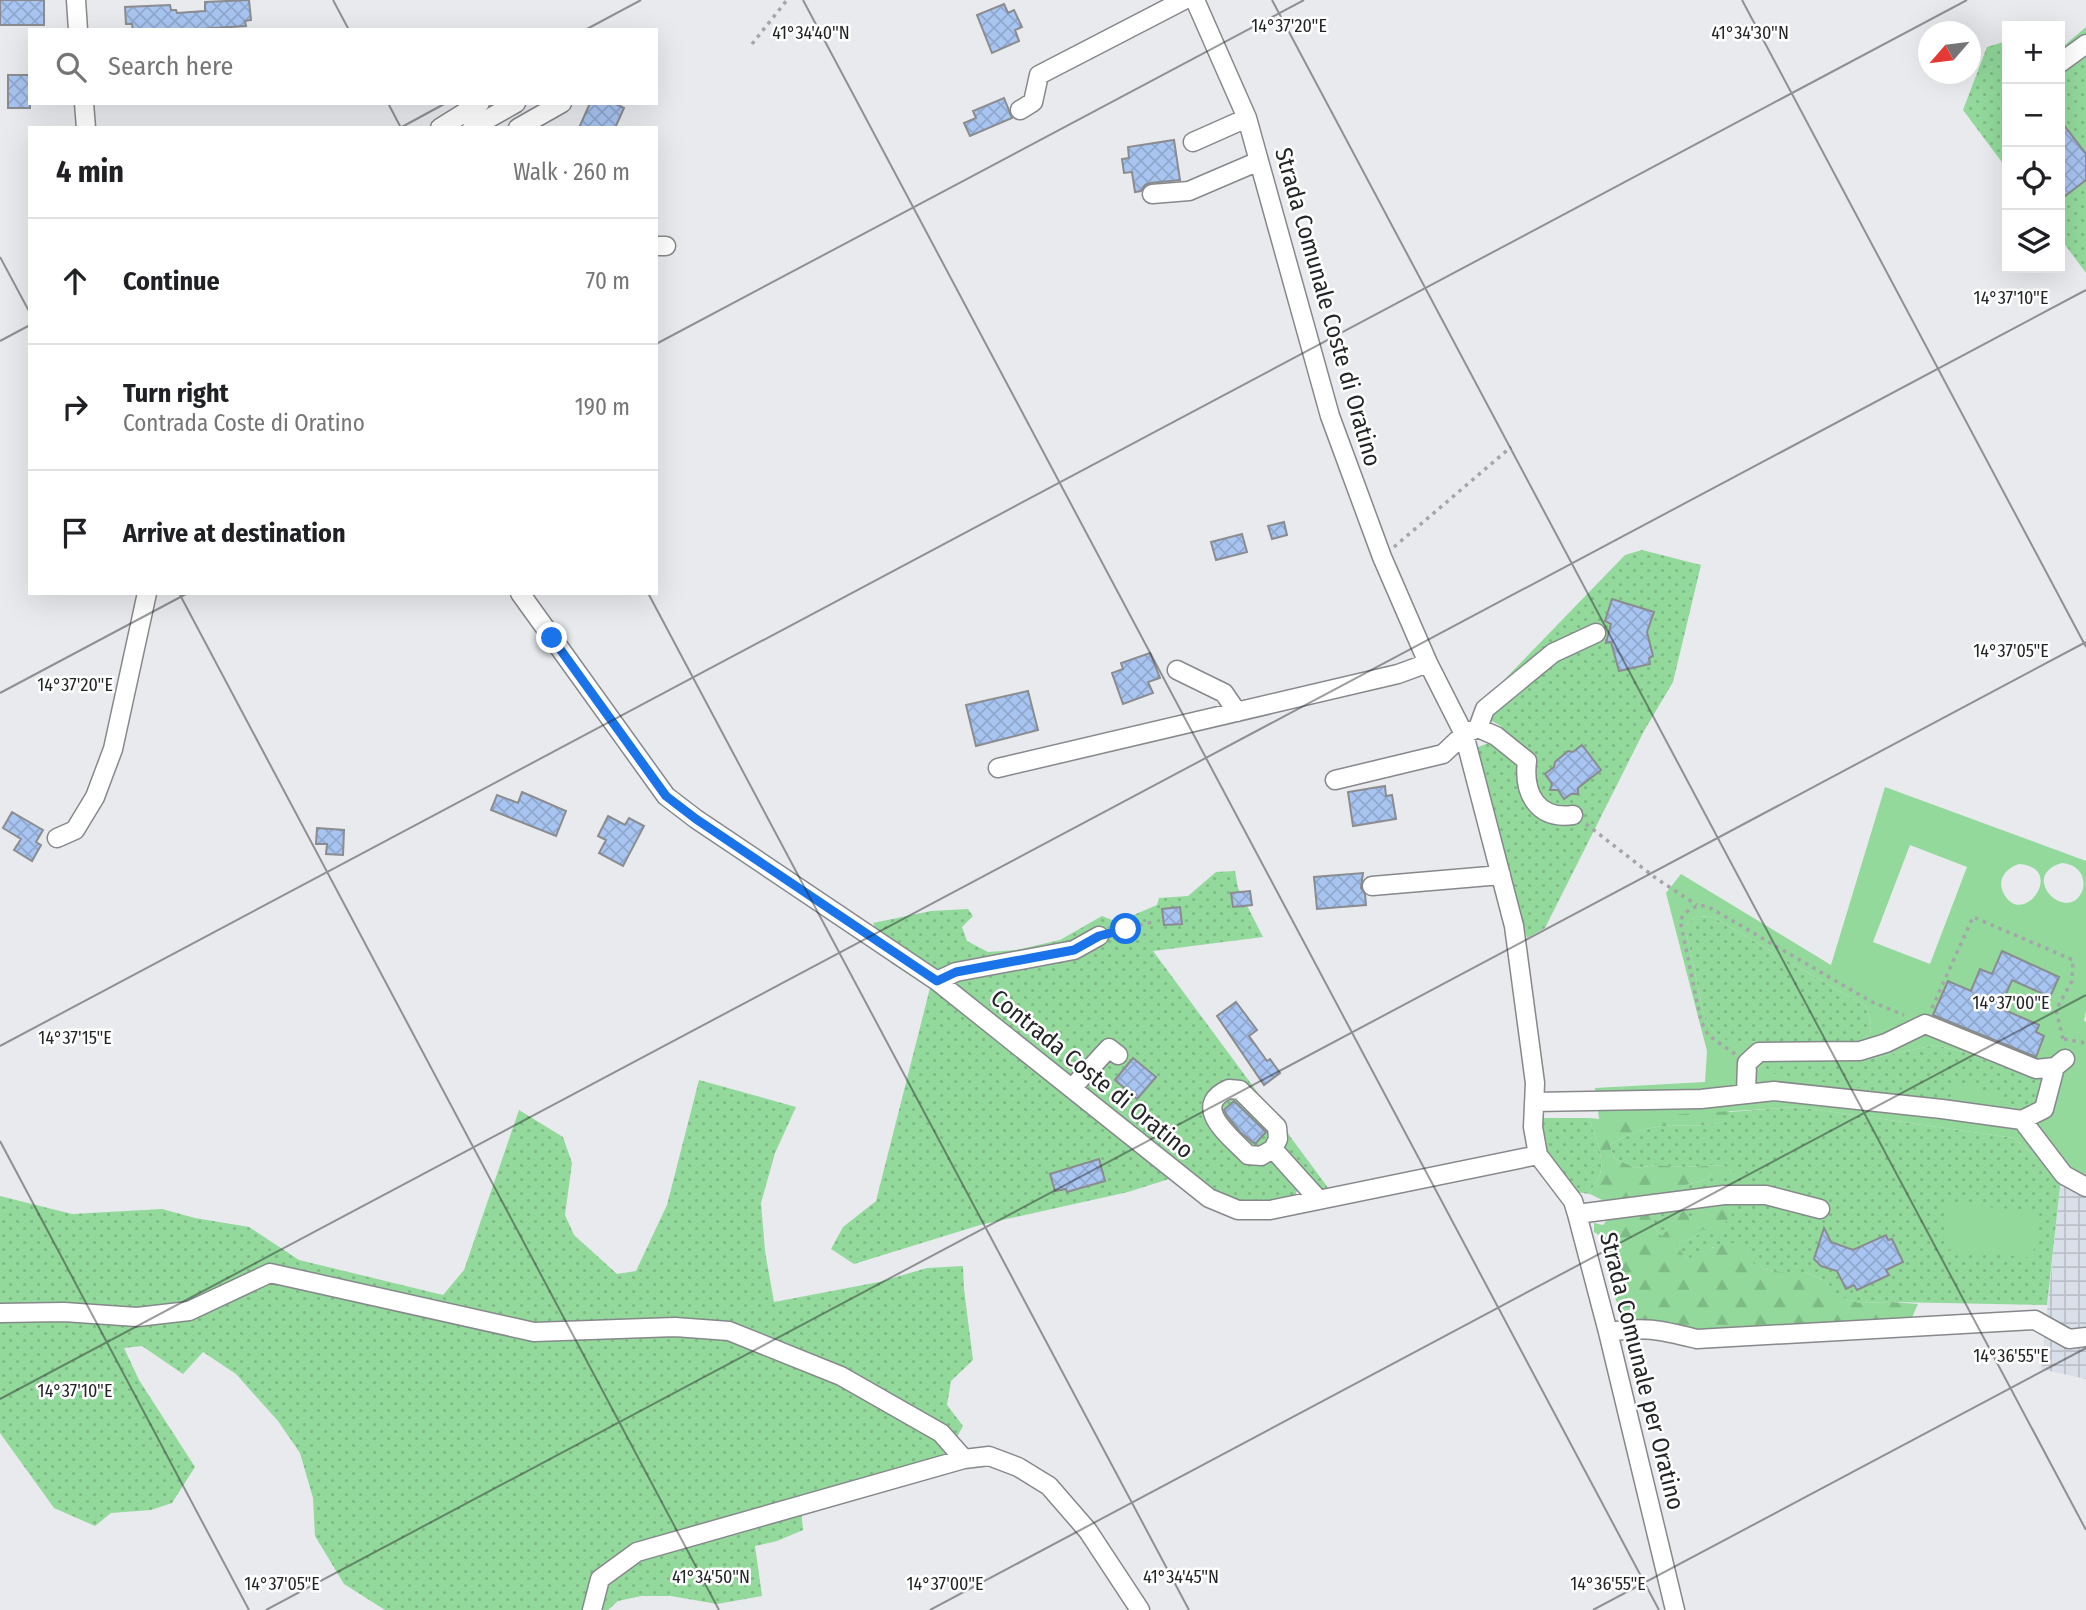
<!DOCTYPE html>
<meta charset="utf-8">
<style>
:root{--surface:#fff;--page:#f6f6f6;--text:#202124;--muted:#757577;--line:#e0e0e0}
body{margin:0;font-family:"Fira Sans Condensed",sans-serif;background:var(--page);color:var(--text)}
.controls{position:absolute;right:21px;top:21px;display:grid;overflow:hidden;border-radius:0px;box-shadow:0 7px 28px #0002}
.controls button{width:63px;height:63px;display:grid;place-items:center;padding:0;border:0;border-bottom:2px solid var(--line);background:var(--surface);color:var(--text);font:35px sans-serif}
.compass{position:absolute;left:1918px;top:21px;width:63px;height:63px;border-radius:50%;background:var(--surface);box-shadow:0 7px 28px #0002;rotate:242deg}
.stop{position:absolute;width:21px;height:21px;margin:-16px;border:5px solid #1a73e8;border-radius:50%;background:#fff}
.stop.end{background:#1a73e8;border-color:#fff;box-shadow:0 2px 7px #0008}
.list{margin:0;padding:0;list-style:none}
h2{display:flex;justify-content:space-between;align-items:center;height:91px;margin:0;padding:0 28px;font-size:30px}
h2 small{font-size:23px;font-weight:400;color:var(--muted)}
.list li{display:grid;grid-template-columns:46px 1fr auto;gap:21px;align-items:center;box-sizing:border-box;height:126px;padding:0 28px;border-top:2px solid var(--line)}
.list b{display:block;font-size:26px;white-space:nowrap}
.list p{margin:0;font-size:23px;white-space:nowrap;color:var(--muted)}
.list em{font-size:23px;font-style:normal;color:var(--muted)}
.icon{flex:none;width:38px;height:38px;fill:none;stroke:currentColor;stroke-width:2;stroke-linecap:round;stroke-linejoin:round}
.map{position:relative;flex:none;width:2086px;height:1610px;overflow:hidden}
.search{position:absolute;background:var(--surface);box-shadow:0 7px 28px #0002;left:28px;top:28px;width:630px;height:77px;display:flex;align-items:center;gap:18px;box-sizing:border-box;padding:0 24px;border-radius:0px;color:var(--muted);font-size:26px}
.panel{position:absolute;background:var(--surface);box-shadow:0 7px 28px #0002;left:28px;top:126px;width:630px;height:469px;border-radius:0px}
.map>svg:first-child{display:block}
.industrial{fill:url(#industrial-grid)}
.grass{fill:url(#grass-dots)}
.forest{fill:url(#forest-firs)}
.pitch{fill:#92d99b;fill-rule:evenodd}
.building{fill:url(#building-cross-hatch);stroke:#8a8c8f;stroke-width:2}
.lines{fill:none;stroke-linecap:round;stroke-linejoin:round}
.minor-casing{stroke:#86888b;stroke-width:21}
.path{stroke:#a4a5a8;stroke-width:3.5;stroke-dasharray:3.5 5;stroke-linecap:butt}
.minor{stroke:#fff;stroke-width:18}
.route{stroke:#1a73e8;stroke-width:9}
.ticks{fill:none;stroke:#232425;stroke-width:2;stroke-opacity:0.45}
.labels{text-anchor:middle;stroke-width:5;stroke-linejoin:round;paint-order:stroke}
.street-label{font-size:24px;fill:#232425;stroke:#fff}
.ticks-label{font-size:18px;text-anchor:middle;fill:#232425;stroke:#fff;stroke-width:5;stroke-linejoin:round;paint-order:stroke}
</style>
<div class="map">
<svg width="2086" height="1610" viewBox="0 0 2086 1610">
<defs>
<pattern id="industrial-grid" width="8" height="8" patternUnits="userSpaceOnUse" patternTransform="scale(1.75)"><rect width="8" height="8" fill="#d9dfe9"/><path d="M0 4h8M4 0v8" fill="none" stroke="#babfc8"/></pattern>
<pattern id="grass-dots" width="8" height="8" patternUnits="userSpaceOnUse" patternTransform="scale(1.75)"><rect width="8" height="8" fill="#92d99b"/><path d="M2 2h.1M6 6h.1" fill="none" stroke="#7eba85" stroke-width="1.8" stroke-linecap="round"/></pattern>
<pattern id="forest-firs" width="22" height="20" patternUnits="userSpaceOnUse" patternTransform="scale(1.75)"><rect width="22" height="20" fill="#92d99b"/><path d="M5 1l3.5 6h-7zM16 11l3.5 6h-7z" fill="#7eba85"/></pattern>
<pattern id="building-cross-hatch" width="8" height="8" patternUnits="userSpaceOnUse" patternTransform="scale(1.75)"><rect width="8" height="8" fill="#a8c4f1"/><path d="M0 0l8 8M0 8l8-8" fill="none" stroke="#90a8ce"/></pattern>
</defs>
<rect width="100%" height="100%" fill="#e8eaee"/>
<path class="industrial" d="M2061,1178l25,5v196l-45,-10z"/>
<path class="grass" d="M2086,27v246l-26,-35v-189z
M2007,41v128l-44,-59 24,-63z
M1642,550l59,15 -28,117 -29,49 -99,197 -18,10 -51,-185 2,-6 14,-5 9,-16 -27,-15 151,-156z
M1235,871l3,17 25,49 -110,14 176,238 -5,2 -13,-5 -15,6 1,10 -60,5 -65,-29 -44,14 -148,33 -126,39 -23,-15 12,-22 33,-26 54,-213 -39,-25 -18,-40 58,-12 37,-2 5,7 -11,11 5,14 21,11 28,-2 44,-10 42,-24 15,6 40,-17 2,-7 29,-2 28,-24z
M1697,916l16,1 152,89c7,15 11,30 -8,36l-127,1 -15,-10 -10,-13 -18,-85v-11z
M1935,1045l28,7 74,27 6,9 -5,15 -33,6 -49,-25 -7,17 -9,1 -182,-30 1,-10 20,-2 76,2z
M699,1080l97,27 -21,46 -14,50 4,48 9,51 105,-20 48,-14 36,-2 1,23 9,71 -22,21 -4,24 16,21 -17,31 -146,42 3,31 -26,11 -22,5 7,50 -45,8 -46,-8h-30l-23,5 -10,9h-223l-41,-26 -29,-48 -2,-38 -13,-45 -22,-32 -42,-47 -33,-22 -20,22 -41,-28 -18,2 15,32 56,87 -23,36 -21,7 -40,3 -16,13 -41,-18 -54,-75v-237l72,18 90,-5 33,9 54,9 50,33 144,35 21,-25 55,-160 44,27 9,26 -7,52 9,20 43,39 19,-3 31,-66z
M1799,1107l215,31 47,40 -14,127 -156,-3 -32,1 -23,-7 -11,-15 -20,-9h-23l-18,-3 -11,-5 -6,-18 -34,1 -10,7 -16,5 -13,-15 20,-6 9,-9 31,-20 -7,-9 -38,19 -21,-1v11l-6,7c-8,-8 -11,-13 -8,-24l33,-27 15,-4 11,-7 21,-1 -11,-8 -38,2 -28,-2 -22,3 -21,-10 -4,-13c14,-9 30,-16 47,-18 24,-4 49,3 72,-8v-7z
M1540,1118h49c5,17 16,38 11,56 -1,7 -8,12 -10,20l-14,-2 -31,-40z"/>
<path class="forest" d="M1728,1105l2,14c-24,11 -49,4 -73,8 -17,2 -33,9 -47,18l4,13 21,10 22,-3 28,2 39,-2 11,9h-22l-11,7 -15,4 -33,27c-3,11 0,17 8,24l6,-7v-11l5,-12 11,5 6,8 16,-15 21,-4 8,10 -16,21 -16,-2 -9,9 -19,6 12,15c23,-8 36,-22 60,-13l7,18 10,5 18,3h23l20,9 12,15 22,7 32,-1 27,2 -8,18 -179,12 -54,-4 -21,-9 -32,-1 -12,-30 -8,-52 -10,-6v-9l9,2 6,-8 -5,-16 -14,-7c2,-8 9,-13 10,-20 5,-17 -6,-39 -11,-56l10,1 7,-6z"/>
<path class="pitch" d="M1885,787l201,74v150l-2,10 2,1v161l-25,-5 -47,-40 -215,-31 -200,12 -4,-31 110,-6 2,-31 -41,-158 15,-19 150,91zM1910,845l57,22 -37,97 -57,-22zM2062,863c14,1 24,11 21,26 -13,38 -67,-13 -21,-26zM2019,864c48,4 4,65 -15,30 -8,-14 2,-26 15,-30zM1697,916l16,1 152,89c7,15 11,30 -8,36l-126,1 -16,-10 -10,-13 -18,-85v-11zM1935,1045l28,7 74,27 6,10 -6,14 -32,6 -3,-13 -46,-13 -7,18 -9,1 -182,-31 2,-9 19,-2 76,2z
M1948,1203l90,9 -5,46 -89,-9z"/>
<path class="building" d="M0,0h44v25h-44z
M249,0l2,20 -6,1 1,5 -62,4h-51l-1,-6h-6l-1,-17 45,-2 1,5h5l1,3 28,-2v-9z
M1004,4l4,9 6,-3 8,17 -7,3 4,11 -27,12 -15,-38z
M8,75h22v33h-22z
M1004,98l8,20 -42,18 -6,-13 12,-5 -3,-7z
M590,103h24l10,5 -9,20h-36z
M2060,120l26,34v26l-21,16 -5,-8z
M1174,140l6,40 -30,3 -5,2 -4,6 -6,1 -3,-20 -8,1 -2,-14 7,-1 -1,-11z
M1284,522l3,13 -15,4 -4,-13z
M1242,534l5,18 -31,8 -5,-18z
M1612,599l42,13 -7,20 6,24 -4,2 1,6 -31,7 -8,-29 -5,1 5,-19 -6,-3z
M1150,653l10,25 -12,4 5,11 -30,11 -11,-31 11,-4 -2,-6z
M1028,691l10,39 -62,16 -10,-41z
M1582,745l19,25 -23,18v6h-7l-7,5 -6,-9h-8l2,-6 -7,-10 9,-7 1,-5 13,-11 5,1z
M1385,786l1,10 6,-1 4,24 -43,7 -5,-34z
M522,792l44,19 -10,25 -65,-26 6,-15 21,8z
M12,812l31,18 -7,12 5,3 -9,16 -18,-11 7,-11 -18,-11z
M608,816l17,9 4,-7 15,8 -21,40 -24,-13 7,-13 -8,-4z
M317,828l27,2 -1,25 -17,-1 1,-10h-11z
M1363,873l-2,15 4,6 1,11 -49,4 -3,-32z
M1250,891l2,14 -19,2 -2,-14z
M1180,907l2,17 -18,1 -2,-16z
M2002,951l57,26 -9,20 -38,-17 -12,28 39,17 -3,7 8,4 -8,21 -103,-42 15,-34 23,10 9,-22 12,5z
M1236,1002l21,28 -8,6 18,25 3,-2 10,14 -16,12 -47,-69z
M1133,1058l23,19 -19,22 -22,-19z
M1234,1101l32,31 -11,12 -15,-12 -13,-16 -3,-6z
M1099,1159l6,22 -38,11 -1,-3 -11,2 -5,-17z
M1824,1228l7,14 22,8 33,-15 2,5 4,-1 11,23 -17,8 3,5 -32,15 -3,-5 -8,4 -9,-18 -16,-5 -7,-7z"/>
<g class="lines">
<defs>
<path id="minor" d="M76,0l2,30
M1195,0l52,118 83,298 52,141 46,106 36,71 50,192 21,157 -2,44 5,28 35,46 4,13 31,118 67,278
M2060,63l26,-19
M84,103l2,25
M1020,110l13,-8 6,-27 145,-75
M440,128l40,-25
M472,128l44,-25
M518,128l44,-25
M1193,142l54,-24
M1152,194l37,-3 70,-30
M656,246h10
M520,593l146,203 30,23 241,162 272,217 29,12h32l268,-55
M1177,670l47,23 13,19
M1478,728l7,-19 68,-56 43,-20
M998,768l400,-94 30,-11
M1335,780l108,-26 21,-20 14,-6 18,8 31,25c-4,32 10,59 46,54
M57,838l18,-8 20,-33 18,-48 34,-156
M1372,886l129,-11
M937,981l19,-9 118,-22 25,-14
M2055,1067l-11,42 -22,11 42,55 22,12
M1072,1088l37,-40 9,7
M1229,1089l11,1 37,37 1,12 -5,10 -12,7 -13,-1c-17,-18 -59,-49 -19,-66z
M1746,1093l1,-30 12,-11 101,-1 26,-8 39,-19 111,45 19,-2 10,-8
M1534,1102l167,-3 73,-8 168,18 80,11
M1273,1149l46,51
M1577,1214l147,-19h42l54,14
M0,1313l64,-1 73,5 52,-6 81,-38 264,59 141,-5 54,4 112,45 100,57 23,26
M1608,1332c37,-6 52,-2 89,7l338,-19 34,19 17,-2
M592,1610l8,-31 37,-27 327,-93 25,-3 29,11 31,19 39,45 52,79"/>
</defs>
<use href="#minor" class="minor-casing"/>
<path class="path" d="M752,44l35,-44
M1394,547l117,-100
M1586,824l71,55 40,26
M1115,932l37,-10
M1932,1008l41,-91 100,43 -1,21 -16,29 8,33
M2064,1039l22,4
M1735,1054l-27,-19 -7,-14 -21,-101c8,-11 14,-15 27,-14l165,96 32,13"/>
<use href="#minor" class="minor"/>
</g>
<g class="lines">
<path class="route" d="M552,638l114,158 30,23 241,162 19,-9 118,-22 25,-14 27,-7"/>
</g>
<path class="ticks" d="M333,0l16,30M803,0l856,1610M1272,0l814,1530M1742,0l344,647M585,30l56,-30M388,103l13,25M400,128l46,-25M0,257l30,56M0,341l30,-16M656,344l648,-344M179,593l540,1017M648,593l541,1017M0,693l188,-100M0,1046l1967,-1046M0,1141l249,469M0,1399l2086,-1109M266,1610l1820,-968M930,1610l1156,-615M1593,1610l493,-262"/>
<g class="labels">
<g class="street-label">
<text transform="translate(1328 307) rotate(74)" y="8">Strada Comunale Coste di Oratino</text>
<text transform="translate(1092 1074) rotate(39)" y="8">Contrada Coste di Oratino</text>
<text transform="translate(1642 1371) rotate(76)" y="8">Strada Comunale per Oratino</text>
</g>
</g>
<g class="ticks-label">
<text x="1289" y="32">14°37'20"E</text>
<text x="811" y="39">41°34'40"N</text>
<text x="1750" y="39">41°34'30"N</text>
<text x="2011" y="304">14°37'10"E</text>
<text x="2011" y="657">14°37'05"E</text>
<text x="75" y="691">14°37'20"E</text>
<text x="2011" y="1009">14°37'00"E</text>
<text x="75" y="1044">14°37'15"E</text>
<text x="2011" y="1362">14°36'55"E</text>
<text x="75" y="1397">14°37'10"E</text>
<text x="711" y="1583">41°34'50"N</text>
<text x="1181" y="1583">41°34'45"N</text>
<text x="282" y="1590">14°37'05"E</text>
<text x="945" y="1590">14°37'00"E</text>
<text x="1608" y="1590">14°36'55"E</text>
</g>
</svg>
<div class="controls">
<button>+</button>
<button>−</button>
<button><svg class="icon" aria-label="locate" viewBox="0 0 24 24"><circle cx="12" cy="12" r="6"/><path d="M12 2v4M12 18v4M2 12h4M18 12h4"/></svg></button>
<button><svg class="icon" aria-label="layers" viewBox="0 0 24 24"><path d="M12 4l9 5-9 5-9-5zM3 14l9 5 9-5"/></svg></button>
</div>
<svg class="compass" viewBox="-18 -18 36 36"><path d="M0-13l5 13h-10z" fill="#e53935"/><path d="M0 13l5-13h-10z" fill="#757577"/></svg>
<div class="stop" style="left:1126px;top:929px"></div>
<div class="stop end" style="left:552px;top:638px"></div>
<div class="search"><svg class="icon" aria-label="search" viewBox="0 0 24 24"><circle cx="10" cy="10" r="6"/><path d="M15 15l6 6"/></svg>Search here</div>
<section class="panel">
<h2>4 min<small>Walk · 260 m</small></h2>
<ul class="list">
<li><svg class="icon" aria-label="ahead" viewBox="0 0 24 24"><path d="M12 20V5M6 11l6-6 6 6"/></svg><div><b>Continue</b></div><em>70 m</em></li>
<li><svg class="icon" aria-label="right" viewBox="0 0 24 24"><path d="M7 20v-9h11M14 6l5 5-5 5"/></svg><div><b>Turn right</b><p>Contrada Coste di Oratino</p></div><em>190 m</em></li>
<li><svg class="icon" aria-label="arrive" viewBox="0 0 24 24"><path d="M6 21V4h12l-3 4 3 4H6"/></svg><div><b>Arrive at destination</b></div></li>
</ul>
</section>
</div>
